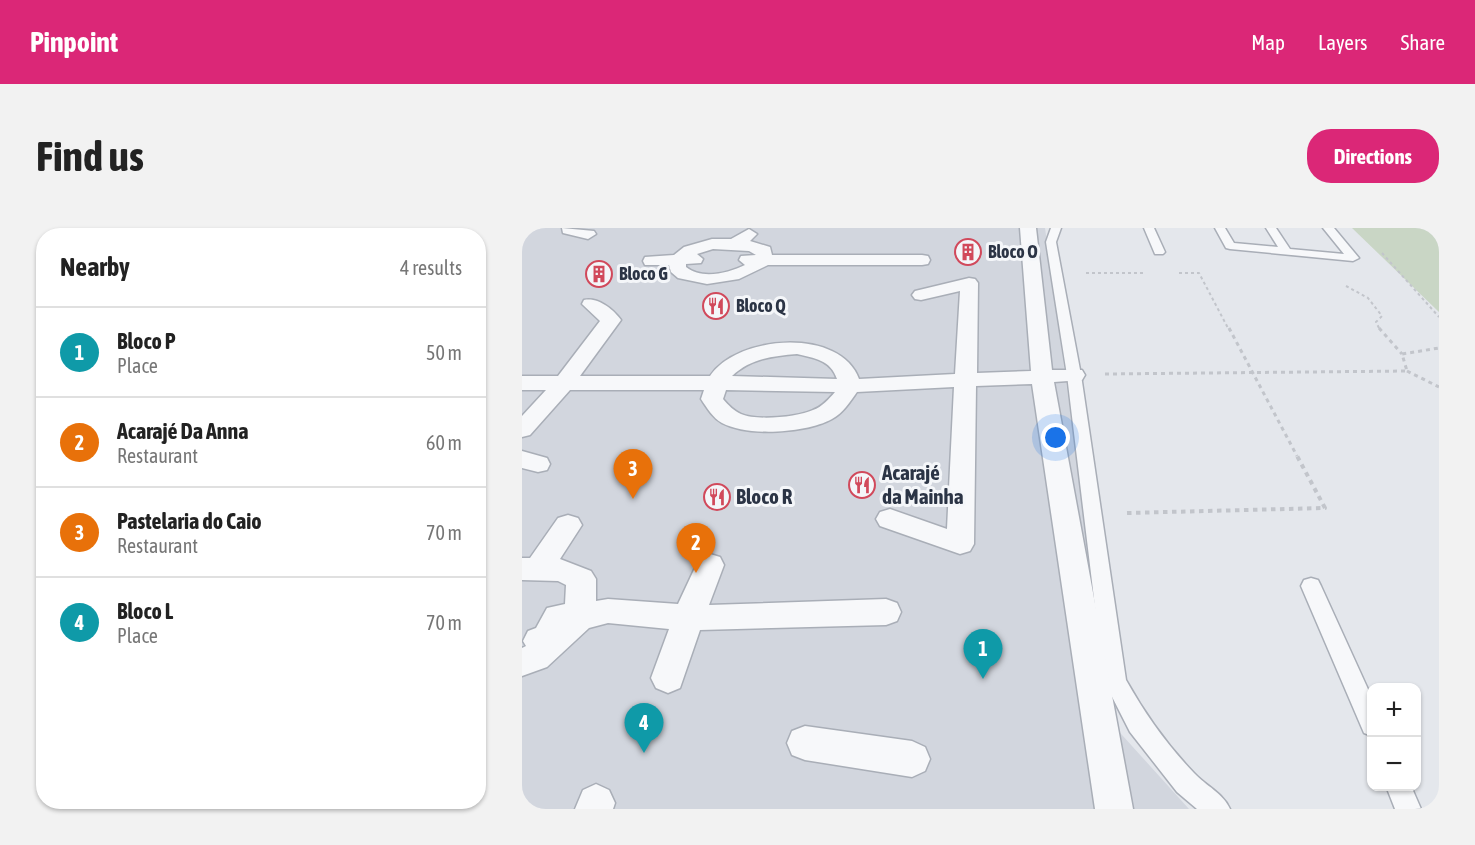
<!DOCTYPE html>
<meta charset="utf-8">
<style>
:root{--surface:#fff;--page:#f2f2f2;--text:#222;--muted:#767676;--line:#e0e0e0;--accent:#db2777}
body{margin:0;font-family:"Asap Condensed",sans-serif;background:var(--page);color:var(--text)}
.controls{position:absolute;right:18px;bottom:18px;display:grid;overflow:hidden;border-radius:12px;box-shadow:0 2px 4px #0004}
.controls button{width:54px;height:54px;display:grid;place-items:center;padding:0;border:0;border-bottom:2px solid var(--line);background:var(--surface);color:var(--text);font:30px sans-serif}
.you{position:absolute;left:534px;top:210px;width:21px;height:21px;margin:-15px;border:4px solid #fff;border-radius:50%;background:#1a73e8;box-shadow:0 0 0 9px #1a73e833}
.badge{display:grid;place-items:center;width:39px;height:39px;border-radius:50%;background:var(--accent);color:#fff;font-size:20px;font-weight:700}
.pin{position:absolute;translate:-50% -50px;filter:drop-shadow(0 2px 3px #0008)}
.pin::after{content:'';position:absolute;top:32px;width:21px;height:18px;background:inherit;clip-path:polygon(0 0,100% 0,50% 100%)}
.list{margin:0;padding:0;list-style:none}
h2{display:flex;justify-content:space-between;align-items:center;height:78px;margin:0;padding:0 24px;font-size:26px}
h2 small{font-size:20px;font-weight:400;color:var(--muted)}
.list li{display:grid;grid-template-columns:39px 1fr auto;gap:18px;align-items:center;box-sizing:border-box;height:90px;padding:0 24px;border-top:2px solid var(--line)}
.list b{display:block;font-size:22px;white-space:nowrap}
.list p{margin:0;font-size:20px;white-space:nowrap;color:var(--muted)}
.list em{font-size:20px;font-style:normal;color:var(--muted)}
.map{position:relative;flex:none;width:917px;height:581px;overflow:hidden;border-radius:24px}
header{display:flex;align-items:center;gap:36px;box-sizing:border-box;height:84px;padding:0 30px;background:var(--accent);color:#fff}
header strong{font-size:28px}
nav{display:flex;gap:33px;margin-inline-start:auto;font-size:21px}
.intro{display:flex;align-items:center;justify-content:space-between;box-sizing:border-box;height:144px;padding:0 36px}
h1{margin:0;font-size:42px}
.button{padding:15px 27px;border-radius:24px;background:var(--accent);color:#fff;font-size:21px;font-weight:700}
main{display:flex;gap:36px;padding:0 36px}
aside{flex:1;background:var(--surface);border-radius:24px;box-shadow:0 2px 4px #0004}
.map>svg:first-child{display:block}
.built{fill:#d2d6de}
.green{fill:#c9d6c5}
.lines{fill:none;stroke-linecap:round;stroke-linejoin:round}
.service-casing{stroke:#a9aeb7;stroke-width:3}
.pedestrian-casing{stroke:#a9aeb7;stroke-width:3}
.path-far2{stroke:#c2c5cb;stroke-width:2;stroke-dasharray:3 3;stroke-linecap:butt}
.path-far1{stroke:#c2c5cb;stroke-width:3;stroke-dasharray:4 4;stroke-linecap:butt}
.path{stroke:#c2c5cb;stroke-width:4;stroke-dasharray:4.5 4.5;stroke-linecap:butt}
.service{fill:#f7f8fa;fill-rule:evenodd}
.pedestrian{fill:#f7f8fa;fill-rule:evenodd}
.labels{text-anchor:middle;stroke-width:6;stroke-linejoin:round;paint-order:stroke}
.far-poi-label{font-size:18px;font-weight:bold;fill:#2b3445;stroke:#f4f6f9;text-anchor:start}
.poi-label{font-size:21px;font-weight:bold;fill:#2b3445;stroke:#f4f6f9;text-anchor:start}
</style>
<header>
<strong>Pinpoint</strong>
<nav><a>Map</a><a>Layers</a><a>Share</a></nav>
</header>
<div class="intro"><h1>Find us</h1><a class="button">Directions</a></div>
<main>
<aside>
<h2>Nearby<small>4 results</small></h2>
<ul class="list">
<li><span class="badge" style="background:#0f9aa8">1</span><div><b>Bloco P</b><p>Place</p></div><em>50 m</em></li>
<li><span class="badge" style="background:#e8710a">2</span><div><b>Acarajé Da Anna</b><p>Restaurant</p></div><em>60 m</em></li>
<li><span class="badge" style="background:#e8710a">3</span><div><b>Pastelaria do Caio</b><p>Restaurant</p></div><em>70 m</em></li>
<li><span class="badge" style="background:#0f9aa8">4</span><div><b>Bloco L</b><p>Place</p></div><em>70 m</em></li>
</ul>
</aside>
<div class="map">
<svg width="917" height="581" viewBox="0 0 917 581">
<rect width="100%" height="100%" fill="#e4e7ec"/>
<path class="built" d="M0,0h523l68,497 76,84h-667z"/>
<path class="green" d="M830,0h87v84z"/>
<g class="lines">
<defs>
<path id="service" d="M529,0h10l-5,14 25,133 45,305c19,34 41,65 68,93 12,13 29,20 36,36h-33l-20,-17 -47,-60 -26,-51 -37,-306 -21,-133z
M622,0h10l11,24 -2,2h-8z
M693,0h10l9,15 44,4 -12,-19h10l14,21 54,5 -21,-26h11l25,30 -6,3 -123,-12 -4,-1z
M789,350l7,2 3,6 51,112v38l-8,-3 -63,-147 3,-6z
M864,558h25l10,23h-26z"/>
<path id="pedestrian" d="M40,0l32,3 2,3 -8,5 -25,-6z
M498,0h16l16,142h30l3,5 -3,5 -28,2 79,427h-38l-63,-425 -56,2 -2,158 -4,7 -10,3 -80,-28 -4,-7 4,-7 10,-3 57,20 7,-142 -97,5c-7,10 -14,21 -25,27 -25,14 -84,18 -110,4 -9,-5 -15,-15 -21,-24l3,-9h-134l-40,45 -8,2v-21l24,-26h-24v-14h36l42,-55 -18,-17 2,-4c14,-3 29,9 37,20l-41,56h130c27,-41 130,-49 149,3l96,-5 5,-83 -39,9 -6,-1 -3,-4 3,-4 54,-13 6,1 3,4 -1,90 54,-2zM275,126c17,4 34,6 40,25l-105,-3c18,-17 40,-20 65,-22zM204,162l109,2c-6,7 -13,15 -22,18 -15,7 -56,11 -72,4 -7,-3 -13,-9 -18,-15z
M227,1l8,5 -7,7 20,6 2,8h150l6,1 2,4 -2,4 -6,1h-154l-29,14 -32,5 -29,-6 -7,-6 -2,-7h-24l-2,-4 2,-4 29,-2 10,-8 28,-8h19zM191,21l36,2 7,4 -15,1 -2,4 6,5c-17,8 -43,15 -59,2v-3l15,-1 2,-4 -6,-5z
M0,223l25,7 3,6 -3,6 -9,2 -16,-4z
M46,287l10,3 4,7 -22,34 31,12 5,8v22l12,-2 70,5 22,-47 10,-3 10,3 4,8 -15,40 177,-6 11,4 4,9 -4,9 -11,4 -186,5 -20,58 -12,5 -12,-5 -5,-10 18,-49 -61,-6 -19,5 -42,39 -25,9v-28l4,-2 -3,-5 5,-10 8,-3 11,-20 18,-4 1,-19 -8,-4 -36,-1v-22h8l28,-40z
M283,498l107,15 13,6 5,12 -5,12 -13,6 -107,-17 -13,-5 -5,-12 5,-12z
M74,556l13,6 6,13 -2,6h-38l8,-19z"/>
</defs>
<use href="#service" class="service-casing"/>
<use href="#pedestrian" class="pedestrian-casing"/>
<path class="path-far2" d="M860,25l57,64
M564,45h59
M657,45h20l30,57
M824,58l22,12 14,18 -6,6 4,8"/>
<path class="path-far1" d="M707,100l68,128
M857,100l23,26
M885,143l32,16
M583,146l302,-3 -5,-17 37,-6"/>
<path class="path" d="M605,285l198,-5 -29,-54"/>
<use href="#service" class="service"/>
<use href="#pedestrian" class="pedestrian"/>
</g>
<defs>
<symbol id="building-ring" viewBox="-11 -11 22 22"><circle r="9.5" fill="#f4f6f9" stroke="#d1495b" stroke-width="1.5"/><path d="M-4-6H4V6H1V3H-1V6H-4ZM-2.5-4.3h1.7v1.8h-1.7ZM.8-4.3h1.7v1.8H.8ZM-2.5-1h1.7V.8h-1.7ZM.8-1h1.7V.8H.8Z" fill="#d1495b"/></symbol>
<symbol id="restaurant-ring" viewBox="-11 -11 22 22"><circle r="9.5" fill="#f4f6f9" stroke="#d1495b" stroke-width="1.5"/><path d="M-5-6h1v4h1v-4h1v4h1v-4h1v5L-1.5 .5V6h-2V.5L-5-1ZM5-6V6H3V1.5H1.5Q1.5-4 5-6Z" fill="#d1495b"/></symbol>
</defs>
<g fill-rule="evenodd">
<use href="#building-ring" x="431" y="9" width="30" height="30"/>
<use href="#building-ring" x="62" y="31" width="30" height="30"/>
<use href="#restaurant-ring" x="179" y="63" width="30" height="30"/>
<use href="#restaurant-ring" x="325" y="242" width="30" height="30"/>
<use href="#restaurant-ring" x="180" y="254" width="30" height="30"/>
</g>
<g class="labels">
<g class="far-poi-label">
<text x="466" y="30">Bloco O</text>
<text x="97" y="52">Bloco G</text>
<text x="214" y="84">Bloco Q</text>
</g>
<g class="poi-label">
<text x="360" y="252">Acarajé<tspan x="360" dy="24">da Mainha</tspan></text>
<text x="214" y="276">Bloco R</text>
</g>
</g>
</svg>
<div class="controls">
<button>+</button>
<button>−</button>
</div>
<div class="you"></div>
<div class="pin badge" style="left:461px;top:451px;background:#0f9aa8">1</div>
<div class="pin badge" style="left:174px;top:345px;background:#e8710a">2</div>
<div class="pin badge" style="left:111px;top:271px;background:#e8710a">3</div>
<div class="pin badge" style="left:122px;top:525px;background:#0f9aa8">4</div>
</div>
</main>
